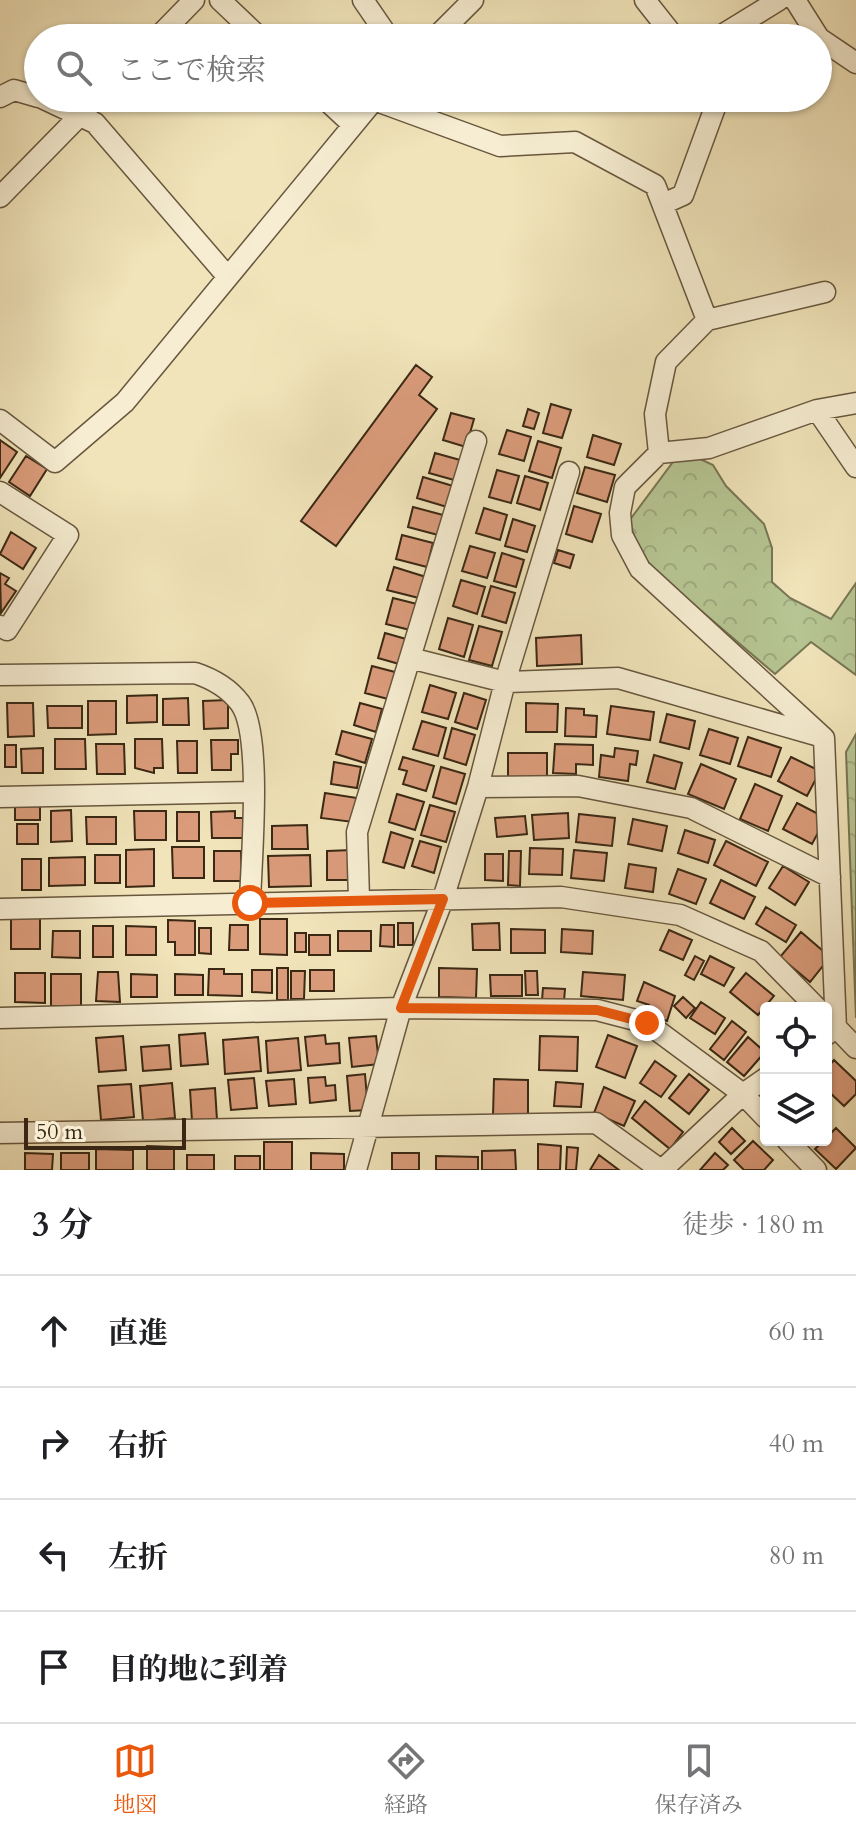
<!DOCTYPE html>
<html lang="ja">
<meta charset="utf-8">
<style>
:root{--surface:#fff;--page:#f2f2f2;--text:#202124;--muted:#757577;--line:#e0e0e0;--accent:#ea580c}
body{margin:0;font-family:Cardo,"Noto Serif JP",serif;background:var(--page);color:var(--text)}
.controls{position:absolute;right:24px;bottom:24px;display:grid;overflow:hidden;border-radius:8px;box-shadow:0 2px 6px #0004}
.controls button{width:72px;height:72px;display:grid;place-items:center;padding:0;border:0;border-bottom:2px solid var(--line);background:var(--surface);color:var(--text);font:40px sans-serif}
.scale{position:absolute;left:24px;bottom:20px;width:162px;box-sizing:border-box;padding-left:8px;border:4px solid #3a2814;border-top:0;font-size:22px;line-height:28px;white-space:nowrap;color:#3a2814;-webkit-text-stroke:6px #f6edd2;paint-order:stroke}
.stop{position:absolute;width:24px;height:24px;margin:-18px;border:6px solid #ea580c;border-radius:50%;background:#fff}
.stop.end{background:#ea580c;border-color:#fff;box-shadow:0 2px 8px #0008}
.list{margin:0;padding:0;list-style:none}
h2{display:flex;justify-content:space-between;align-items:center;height:104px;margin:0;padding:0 32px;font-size:34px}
h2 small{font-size:26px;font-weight:400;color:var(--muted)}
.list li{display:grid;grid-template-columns:52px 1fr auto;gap:24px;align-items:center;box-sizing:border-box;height:112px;padding:0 32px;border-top:2px solid var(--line)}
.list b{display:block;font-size:30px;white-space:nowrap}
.list em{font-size:26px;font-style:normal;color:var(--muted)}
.icon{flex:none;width:44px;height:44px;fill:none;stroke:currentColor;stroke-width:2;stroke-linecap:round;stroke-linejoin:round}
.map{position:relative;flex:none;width:856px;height:1170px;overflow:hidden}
.search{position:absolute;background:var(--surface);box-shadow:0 2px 6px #0004;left:24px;right:24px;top:24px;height:88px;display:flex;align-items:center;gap:20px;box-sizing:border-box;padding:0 28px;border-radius:44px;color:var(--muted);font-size:30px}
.sheet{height:552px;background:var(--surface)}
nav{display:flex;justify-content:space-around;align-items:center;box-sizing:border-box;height:112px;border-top:2px solid var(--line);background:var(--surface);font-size:22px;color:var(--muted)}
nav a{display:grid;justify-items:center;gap:4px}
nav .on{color:var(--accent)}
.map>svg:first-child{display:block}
.forest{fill:url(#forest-crowns);stroke:#787654;stroke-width:2}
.building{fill:#db9c7b;stroke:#3a2814;stroke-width:2}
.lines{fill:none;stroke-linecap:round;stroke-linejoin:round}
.minor-casing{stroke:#68573e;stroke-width:23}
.minor{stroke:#f6edd2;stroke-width:20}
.route{stroke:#ea580c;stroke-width:10}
</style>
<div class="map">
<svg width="856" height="1170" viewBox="0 0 856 1170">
<defs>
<pattern id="forest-crowns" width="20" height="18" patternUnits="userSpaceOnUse" patternTransform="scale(2)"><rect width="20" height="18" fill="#b6c593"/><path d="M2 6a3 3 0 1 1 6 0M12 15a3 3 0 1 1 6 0" fill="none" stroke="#9da97e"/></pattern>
</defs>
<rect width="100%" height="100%" fill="#f1e4ba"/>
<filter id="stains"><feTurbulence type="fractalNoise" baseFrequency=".0025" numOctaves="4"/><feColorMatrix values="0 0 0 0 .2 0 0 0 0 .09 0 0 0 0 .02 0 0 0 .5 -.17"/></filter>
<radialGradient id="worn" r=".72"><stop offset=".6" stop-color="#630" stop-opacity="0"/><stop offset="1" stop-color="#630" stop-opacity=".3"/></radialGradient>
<path class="forest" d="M698,458l15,7 13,21 38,38 8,24v34l18,16 41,21 25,-36v92l-45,-33 -36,32 -132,-113 -14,-40 44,-59z
M856,734v284l-10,-266z"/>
<path class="building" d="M416,365l16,12 -13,18 18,14 -101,137 -35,-25z
M551,404l20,6 -9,28 -19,-5z
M528,409l11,4 -5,16 -11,-3z
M451,413l23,6 -8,28 -23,-7z
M507,430l24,7 -7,24 -25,-7z
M593,435l28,9 -7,21 -27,-8z
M0,440l17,12 -17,26z
M538,441l23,7 -9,30 -23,-7z
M435,453l25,7 -6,20 -25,-7z
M26,456l21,13 -17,27 -21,-14z
M585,467l30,8 -8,27 -30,-9z
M497,470l22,6 -8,27 -22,-6z
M525,476l23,7 -8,27 -23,-7z
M423,477l30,9 -6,21 -30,-9z
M574,506l27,8 -9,28 -26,-8z
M413,507l30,8 -5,20 -30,-8z
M484,508l23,7 -7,25 -24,-7z
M513,519l22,7 -8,26 -22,-6z
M11,532l25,16 -13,21 -23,-15z
M402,535l31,8 -6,24 -31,-8z
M470,546l25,7 -8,25 -25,-7z
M558,550l16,5 -4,13 -16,-5z
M502,553l22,7 -8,27 -22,-6z
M394,567l32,10 -7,21 -32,-8z
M0,573l9,5 -4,6 11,7 -15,22z
M461,580l24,7 -8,27 -24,-8z
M491,586l24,7 -9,30 -24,-7z
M393,598l24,6 -7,26 -24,-6z
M448,618l25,7 -9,32 -25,-8z
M479,626l23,6 -10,34 -23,-6z
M385,633l21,6 -7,25 -21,-6z
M581,635l1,29 -45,2 -1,-28z
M372,666l23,6 -7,27 -23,-6z
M430,685l26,8 -8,26 -26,-7z
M464,693l22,7 -9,29 -22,-7z
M157,695v27l-30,1v-27z
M188,698l1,27h-26v-26z
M228,700v28l-24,1 -1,-28z
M88,701h28v33l-28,1z
M7,703h26l1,33 -26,1z
M360,703l22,6 -6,23 -22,-7z
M526,703l32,1 -1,28h-31z
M47,706h35v22h-34z
M611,706l43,6 -4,28 -43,-6z
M566,708l18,1v6l13,1 -1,21 -31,-1z
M667,714l28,7 -6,28 -29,-7z
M422,721l24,7 -8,28 -25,-7z
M452,728l23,7 -9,30 -22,-7z
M709,729l29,9 -8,26 -30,-9z
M342,731l30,8 -7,24 -29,-9z
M748,737l33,11 -10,29 -33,-11z
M55,739h30l1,30h-31z
M135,739h27l1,29h-9v5l-19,-5z
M211,740h27v14h-7v16h-19z
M177,741h20v32h-19z
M96,744h28l1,30h-28z
M555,744l38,1v20l-17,-1v10l-23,-1z
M5,745h11v22h-11z
M43,748v25h-21l-1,-24z
M615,748l23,3 -2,14 -6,-1 -2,17 -29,-4 2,-22 13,2z
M508,753h39v25h-39z
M654,755l28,8 -7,26 -28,-7z
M403,757l31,9 -8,25 -23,-7 4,-13 -8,-2z
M791,757l29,14 -13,25 -29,-15z
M334,762l27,5 -4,21 -26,-4z
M701,764l35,15 -12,30 -36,-15z
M441,767l24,7 -9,30 -23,-7z
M755,784l27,12 -14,35 -28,-12z
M325,793l32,5 -4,24 -32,-4z
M397,794l27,8 -9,28 -26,-8z
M797,803l29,15 -14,26 -29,-15z
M430,805l25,7 -9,30 -25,-7z
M40,806v14h-25v-13z
M71,810l1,31 -21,1v-31z
M134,811h32v29h-31z
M235,811v7h8l1,20h-32l-1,-26z
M177,812h22v29h-22z
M568,813l1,25 -35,2 -2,-25z
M579,814l36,4 -3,28 -36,-4z
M525,816l2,18 -30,3 -2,-19z
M86,817h30v27h-29z
M633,819l34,7 -5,25 -34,-7z
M17,824h21v20h-21z
M307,825l1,24h-36v-23z
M685,830l30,10 -7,23 -30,-10z
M391,832l22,7 -9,29 -21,-6z
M420,841l21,6 -7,26 -22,-7z
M726,841l42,21 -12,24 -42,-21z
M172,847h32v31h-31z
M530,848l33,1 -1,26 -33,-1z
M154,849v37l-28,1v-37z
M352,850v30h-25v-29z
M574,850l33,3 -3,28 -33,-3z
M214,851h27l1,30h-28z
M509,851h12l-1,35 -12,-1z
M485,854h18v27l-18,-1z
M95,855h25v28h-25z
M310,855l1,31 -42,1 -1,-31z
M85,857v28l-36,1v-28z
M22,859h19v31h-19z
M629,864l27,4 -3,24 -28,-4z
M783,866l26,16 -14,23 -26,-17z
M678,869l28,10 -10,25 -27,-10z
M721,880l34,17 -11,22 -34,-16z
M766,907l30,18 -10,17 -30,-18z
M11,917l29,1v31h-29z
M260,919h27v36l-27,-1z
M168,920l27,1v34h-20v-13h-7z
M398,923h15v22h-15z
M499,923l1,27h-27l-1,-26z
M230,925h18v25h-19z
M381,925h13v22l-14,-1z
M93,926h20v31h-20z
M126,926l30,1v28h-30z
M199,928h12v26l-12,-1z
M511,929l34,1v23h-34z
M562,929l31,2 -1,23 -31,-2z
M669,930l23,10 -9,20 -23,-10z
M53,931h27v27l-28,-1z
M338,931h33v20h-33z
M801,932l29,25 -20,25 -30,-25z
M295,933h11v19h-11z
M309,935h21v20h-21z
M695,956l9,5 -10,19 -9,-5z
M710,956l24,12 -10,18 -23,-12z
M277,968h11v32h-11z
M439,968l38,1 -1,29 -37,-1z
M209,969h15v5h18v22l-34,-1z
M252,970h20v23l-20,-1z
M310,970h24v21h-24z
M291,971h14l-1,28h-13z
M525,971h12l1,24h-12z
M98,972h20l2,30 -24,-1z
M583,972l42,3 -2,25 -42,-4z
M15,973h30v30l-30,-1z
M746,973l28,23 -16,19 -28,-23z
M51,974h30v32h-30z
M131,974l26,1v22h-26z
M175,974l28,1v20h-28z
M490,975h32v21h-31z
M644,982l31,14 -8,25 -21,-7 3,-9 -12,-4z
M543,988l22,1 -1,12 -22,-1z
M683,997l12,11 -9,10 -12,-12z
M701,1002l24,16 -10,16 -25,-16z
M732,1021l14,11 -22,28 -14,-11z
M205,1033l3,31 -27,2 -2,-31z
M325,1035l1,9 13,-1 1,20 -32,3 -3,-29z
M608,1035l29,11 -12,32 -29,-11z
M123,1036l3,34 -27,2 -3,-34z
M376,1036l3,28 -27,3 -3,-29z
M540,1036l38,1 -1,34 -38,-1z
M258,1037l3,34 -36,3 -2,-34z
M748,1037l17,15 -21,24 -17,-14z
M298,1038l3,32 -33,3 -2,-32z
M169,1045l2,24 -28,2 -2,-24z
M834,1060l22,21v13l-12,12 -18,-17v-20z
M655,1061l21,15 -15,21 -21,-14z
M365,1074l3,36 -18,1 -3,-35z
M689,1074l20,16 -20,24 -20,-16z
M325,1077l1,9 9,-1 1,15 -26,3 -2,-25z
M254,1078l3,30 -26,2 -3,-30z
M294,1079l2,25 -27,2 -3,-25z
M494,1079l34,1v35h-35z
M556,1082l27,2 -2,23 -27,-1z
M172,1083l3,35 -32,3 -3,-35z
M131,1084l3,33 -33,3 -3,-34z
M604,1087l31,14 -11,25 -30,-13z
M215,1088l2,32 -25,1 -2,-31z
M645,1101l38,31 -13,17 -38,-31z
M732,1128l13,13 -14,13 -12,-12z
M836,1128l20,20 -20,21 -21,-20z
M753,1141l20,19 -9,10h-20l-10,-10z
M264,1142h28v28h-28z
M538,1144l23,2 -1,24h-22z
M147,1146l27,1v23h-27z
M567,1147l11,1 -2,22h-10z
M96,1149l37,1v20h-37z
M515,1150l1,20h-34v-19z
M25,1153l28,1 -1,16h-27z
M61,1153h28v17h-28z
M311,1153l33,1v16h-33z
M392,1153h27v17h-27z
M715,1153l13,12 -5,5h-23z
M187,1155h27v15h-27z
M599,1155l20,15h-29z
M235,1156h25v14h-25z
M436,1156l42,1v13h-42z"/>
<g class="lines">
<defs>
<path id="minor" d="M220,0l40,38
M363,0l26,38
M645,0l30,38
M795,0l24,38 37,25
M157,38l37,-38
M435,38l38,-38
M717,38l62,-38
M0,97l14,-7 24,7
M42,98l53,25 132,153
M324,98l29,27
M0,197l97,-99
M663,204l20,-9 34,-93 -2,-4
M707,320l118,-28
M817,410l39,57
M0,420l55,42 70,-60 249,-302 126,46 75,-4 80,43 52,135 -41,42 -11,52 4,39
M0,492l68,43 -61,95 -7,-4
M410,658l95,24 113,-4 201,58
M0,675l195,-2c18,6 33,14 45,30 23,30 11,158 10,200
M478,787l100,-1 113,22 139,69
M0,797l252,-5
M359,899l-2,-67 119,-391
M0,909l561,-12 119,18 81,36 56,57
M0,1018l401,-10 196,2 50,13 96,71 23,24
M829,1020l27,28
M826,1035l10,-7 -12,-290 -184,-169 -18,-34 -2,-22 5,-26 34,-34 50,-5 108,-38 39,-7
M0,1133l596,-10 65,47
M787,1140l29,30
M356,1170l45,-162 42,-109 35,-112 27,-105 64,-210
M662,1170l81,-76 23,-16"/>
</defs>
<use href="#minor" class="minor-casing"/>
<use href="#minor" class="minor"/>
</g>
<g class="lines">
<path class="route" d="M250,903l193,-4 -42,109 196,2 50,13"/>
</g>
<rect width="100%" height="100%" filter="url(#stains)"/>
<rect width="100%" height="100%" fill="url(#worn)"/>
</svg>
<div class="controls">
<button><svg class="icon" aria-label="locate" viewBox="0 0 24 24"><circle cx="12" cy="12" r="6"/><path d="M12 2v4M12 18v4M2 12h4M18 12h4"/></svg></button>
<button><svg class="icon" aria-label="layers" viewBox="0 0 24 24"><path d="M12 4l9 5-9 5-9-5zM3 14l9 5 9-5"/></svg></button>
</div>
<div class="scale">50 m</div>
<div class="stop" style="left:250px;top:903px"></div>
<div class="stop end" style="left:647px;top:1023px"></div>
<div class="search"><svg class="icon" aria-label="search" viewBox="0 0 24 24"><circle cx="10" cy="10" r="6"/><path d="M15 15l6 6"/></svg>ここで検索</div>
</div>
<section class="sheet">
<h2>3 分<small>徒歩 · 180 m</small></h2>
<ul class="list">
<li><svg class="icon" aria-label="ahead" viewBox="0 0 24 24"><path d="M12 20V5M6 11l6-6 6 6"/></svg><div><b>直進</b></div><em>60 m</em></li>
<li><svg class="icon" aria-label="right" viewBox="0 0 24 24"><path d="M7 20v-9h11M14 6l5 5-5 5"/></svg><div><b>右折</b></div><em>40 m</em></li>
<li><svg class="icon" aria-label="left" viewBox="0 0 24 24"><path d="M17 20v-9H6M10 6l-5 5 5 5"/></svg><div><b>左折</b></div><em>80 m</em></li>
<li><svg class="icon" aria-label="arrive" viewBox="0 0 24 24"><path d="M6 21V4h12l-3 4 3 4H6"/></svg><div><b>目的地に到着</b></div></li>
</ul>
</section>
<nav>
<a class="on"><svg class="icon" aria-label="map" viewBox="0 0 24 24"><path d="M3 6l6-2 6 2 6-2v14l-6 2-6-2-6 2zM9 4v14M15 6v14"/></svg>地図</a>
<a><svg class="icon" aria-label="directions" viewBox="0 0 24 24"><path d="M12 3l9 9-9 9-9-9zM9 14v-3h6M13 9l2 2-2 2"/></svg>経路</a>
<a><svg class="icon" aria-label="saved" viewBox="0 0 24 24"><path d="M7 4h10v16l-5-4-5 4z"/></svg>保存済み</a>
</nav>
